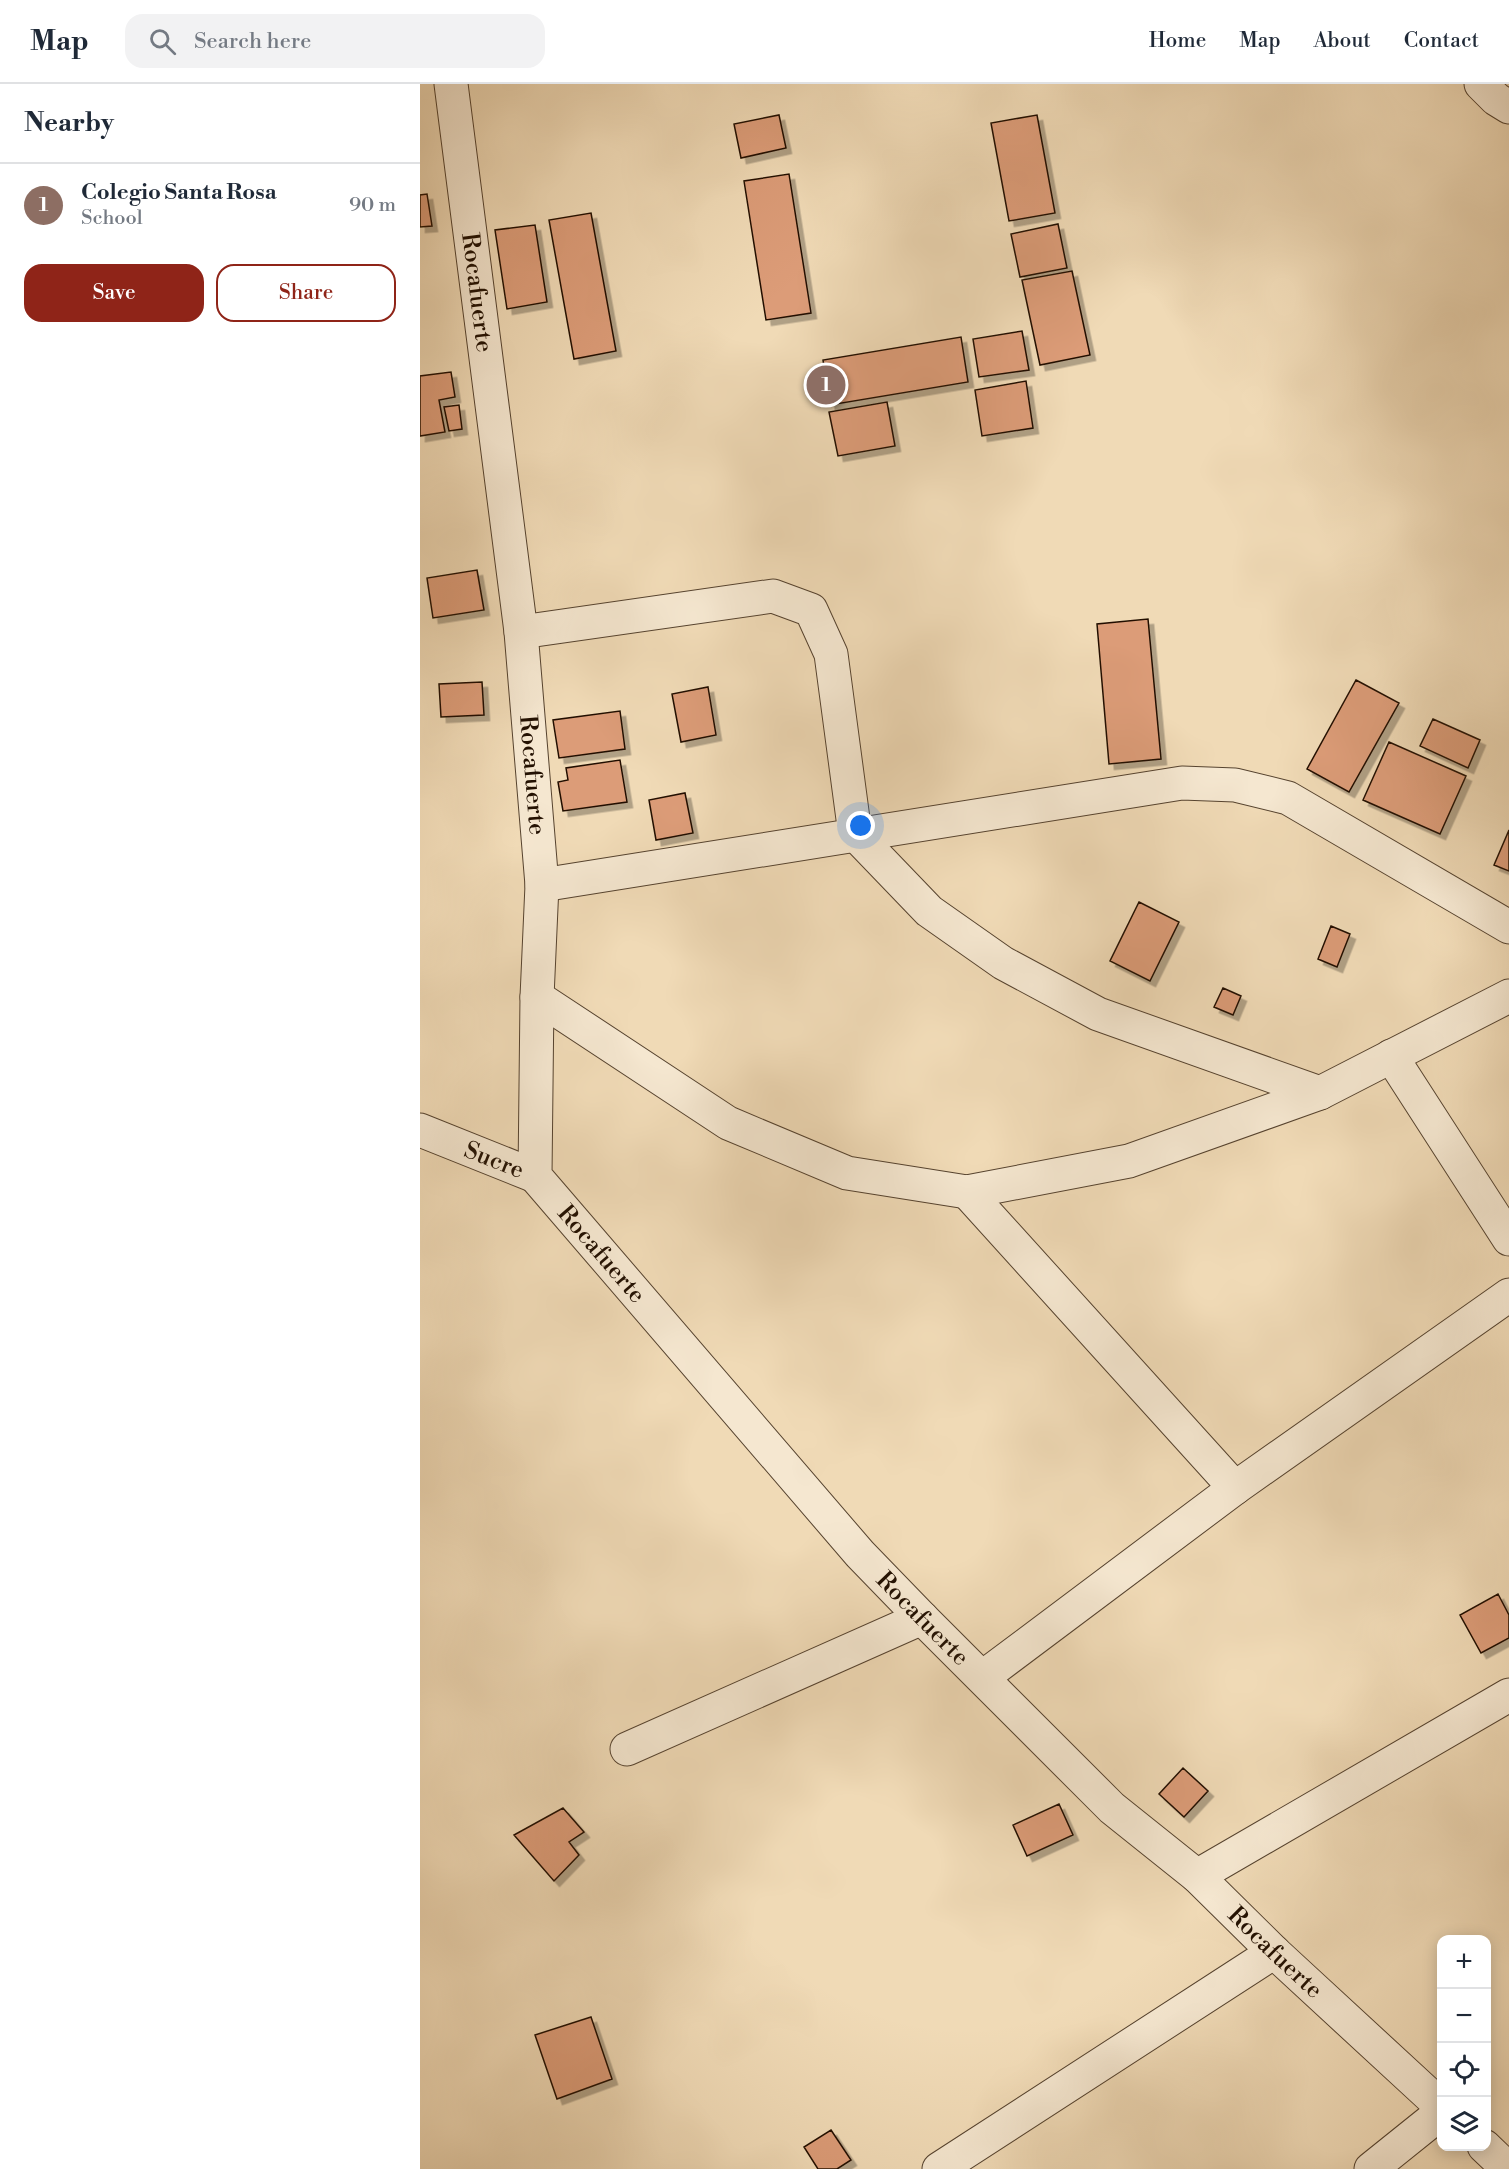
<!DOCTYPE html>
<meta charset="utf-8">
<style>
:root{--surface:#fff;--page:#f2f2f3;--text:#1f2937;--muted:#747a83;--line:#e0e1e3;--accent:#8f2418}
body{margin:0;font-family:"Libre Bodoni",serif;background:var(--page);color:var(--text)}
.controls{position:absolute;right:18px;bottom:18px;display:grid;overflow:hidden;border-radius:12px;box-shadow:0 3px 15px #0003}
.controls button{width:54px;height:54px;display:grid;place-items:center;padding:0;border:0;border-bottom:2px solid var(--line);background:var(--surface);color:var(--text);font:30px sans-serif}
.you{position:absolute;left:441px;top:742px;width:21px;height:21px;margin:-15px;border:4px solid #fff;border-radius:50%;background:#1a73e8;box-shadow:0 0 0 9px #1a73e833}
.badge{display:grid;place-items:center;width:39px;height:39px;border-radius:50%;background:var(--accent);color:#fff;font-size:20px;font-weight:700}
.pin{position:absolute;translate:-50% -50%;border:3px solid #fff;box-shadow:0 2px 6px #0006}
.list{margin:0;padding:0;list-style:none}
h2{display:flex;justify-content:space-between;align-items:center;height:78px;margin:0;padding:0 24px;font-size:26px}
h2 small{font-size:20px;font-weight:400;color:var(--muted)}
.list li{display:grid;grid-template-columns:39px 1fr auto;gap:18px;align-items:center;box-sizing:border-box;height:84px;padding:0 24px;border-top:2px solid var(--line)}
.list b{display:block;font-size:22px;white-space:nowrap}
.list p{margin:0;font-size:20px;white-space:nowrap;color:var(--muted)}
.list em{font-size:20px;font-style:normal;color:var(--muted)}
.actions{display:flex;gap:12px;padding:18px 24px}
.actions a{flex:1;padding:14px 0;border:2px solid var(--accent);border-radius:18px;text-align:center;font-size:21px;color:var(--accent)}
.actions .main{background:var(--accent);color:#fff}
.icon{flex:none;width:33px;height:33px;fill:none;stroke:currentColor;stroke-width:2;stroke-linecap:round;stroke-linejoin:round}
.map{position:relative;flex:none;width:1089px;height:2085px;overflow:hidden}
header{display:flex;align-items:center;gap:36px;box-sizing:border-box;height:84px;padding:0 30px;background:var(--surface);border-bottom:2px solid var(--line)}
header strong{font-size:28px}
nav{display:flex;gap:33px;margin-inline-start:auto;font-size:21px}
.search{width:420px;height:54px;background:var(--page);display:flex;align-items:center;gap:15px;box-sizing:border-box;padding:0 21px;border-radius:18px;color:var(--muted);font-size:22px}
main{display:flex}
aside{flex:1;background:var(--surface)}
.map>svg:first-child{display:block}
.building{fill:#dc9c78;stroke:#231102;stroke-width:1.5;filter:url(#shadow)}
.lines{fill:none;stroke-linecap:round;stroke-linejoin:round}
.minor-casing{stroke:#56432f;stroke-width:35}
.minor{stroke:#f5e7d0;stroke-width:33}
.labels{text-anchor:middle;stroke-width:4.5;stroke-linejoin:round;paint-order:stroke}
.street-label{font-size:24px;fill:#231102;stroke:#f5e7d0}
</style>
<header>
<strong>Map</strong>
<div class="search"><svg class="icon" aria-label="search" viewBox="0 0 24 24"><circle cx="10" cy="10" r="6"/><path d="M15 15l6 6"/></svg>Search here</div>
<nav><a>Home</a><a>Map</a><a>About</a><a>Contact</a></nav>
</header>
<main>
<aside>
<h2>Nearby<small></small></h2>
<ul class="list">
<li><span class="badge" style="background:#8d6e63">1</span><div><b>Colegio Santa Rosa</b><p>School</p></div><em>90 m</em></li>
</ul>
<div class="actions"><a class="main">Save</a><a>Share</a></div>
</aside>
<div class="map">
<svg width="1089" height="2085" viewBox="0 0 1089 2085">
<defs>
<filter id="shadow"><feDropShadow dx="5.5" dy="5.5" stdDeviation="0" flood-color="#0004"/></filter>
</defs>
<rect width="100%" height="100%" fill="#f0dab6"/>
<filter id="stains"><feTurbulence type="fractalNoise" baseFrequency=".00333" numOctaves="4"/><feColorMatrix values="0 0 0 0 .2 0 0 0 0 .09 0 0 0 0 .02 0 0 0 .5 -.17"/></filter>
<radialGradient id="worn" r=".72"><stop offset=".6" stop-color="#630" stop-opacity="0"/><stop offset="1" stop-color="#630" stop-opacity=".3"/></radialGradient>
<path class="building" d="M359,31l7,33 -45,10 -7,-34z
M617,31l18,98 -46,8 -18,-98z
M369,90l22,139 -45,7 -22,-139z
M7,110l5,32 -12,1v-32z
M171,129l25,138 -42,8 -25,-139z
M638,140l9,44 -47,9 -9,-43z
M115,141l12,77 -40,7 -12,-79z
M652,187l18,84 -50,10 -18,-85z
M602,247l7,39 -50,7 -6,-38z
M541,253l7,45 -138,23 -7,-45z
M31,288l4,25 -16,3 6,32 -25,4v-60z
M606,297l7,47 -51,8 -7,-46z
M467,318l8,44 -57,10 -9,-44z
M39,321l3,24 -13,2 -5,-24z
M57,486l7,40 -51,8 -6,-40z
M728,535l13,140 -52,5 -12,-140z
M936,596l43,23 -50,89 -42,-23z
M62,598l2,33 -43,2 -2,-33z
M288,603l8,48 -35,7 -9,-48z
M200,627l5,38 -66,9 -6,-38z
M1013,635l47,21 -12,28 -48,-22z
M969,658l77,34 -26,58 -77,-34z
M200,676l7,42 -64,9 -5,-29 10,-2 -2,-12z
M265,709l8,40 -37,7 -7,-40z
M1089,746v41l-15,-6z
M719,818l40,20 -29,59 -40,-20z
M911,842l19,8 -13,33 -19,-8z
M803,904l18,8 -8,19 -19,-8z
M1078,1510l11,21v23l-28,15 -21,-38z
M763,1684l25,23 -24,26 -25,-23z
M639,1720l14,31 -46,21 -14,-31z
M143,1724l21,24 -15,10 10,13 -25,26 -40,-46z
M171,1933l21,62 -55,20 -22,-64z
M411,2046l20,30 -14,9h-19l-14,-22z"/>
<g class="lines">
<defs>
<g id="minor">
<path id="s1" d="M31,0l70,548 21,253 -5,112 -2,179 325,378 62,64 190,190 85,68 77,76 168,155"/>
<path d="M1061,0l15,15 13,8"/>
<path d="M101,548l252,-36 38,14 20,44 24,180 74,77 74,52 95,51 222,79"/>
<path d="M122,801l640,-102 53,2 53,13 221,129"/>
<path d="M117,913l191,126 119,50 120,19 162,-31 191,-68 189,-97"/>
<path d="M971,972l118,183"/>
<path id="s2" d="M0,1046l115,46"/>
<path d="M547,1108l268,296"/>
<path d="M563,1593l252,-189 274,-193"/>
<path d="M207,1665l295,-131"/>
<path d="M777,1792l312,-181"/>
<path d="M1064,2062l24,23"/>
<path d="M519,2085l335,-217"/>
<path d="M951,2085l71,-57"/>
</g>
</defs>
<use href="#minor" class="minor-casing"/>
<use href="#minor" class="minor"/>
</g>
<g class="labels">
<g class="street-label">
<text dy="8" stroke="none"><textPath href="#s1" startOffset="210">Rocafuerte</textPath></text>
<text dy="8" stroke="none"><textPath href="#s1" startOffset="696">Rocafuerte</textPath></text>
<text dy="8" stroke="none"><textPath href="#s2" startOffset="80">Sucre</textPath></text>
<text dy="8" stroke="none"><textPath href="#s1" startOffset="1200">Rocafuerte</textPath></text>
<text dy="8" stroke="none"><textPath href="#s1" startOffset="1686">Rocafuerte</textPath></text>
<text dy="8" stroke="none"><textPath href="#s1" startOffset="2172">Rocafuerte</textPath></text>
</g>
</g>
<rect width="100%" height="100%" filter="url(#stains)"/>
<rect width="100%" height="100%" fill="url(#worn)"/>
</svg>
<div class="controls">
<button>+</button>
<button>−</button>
<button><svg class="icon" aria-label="locate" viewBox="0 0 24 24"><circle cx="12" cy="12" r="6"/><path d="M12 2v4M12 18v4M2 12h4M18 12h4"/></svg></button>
<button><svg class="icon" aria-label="layers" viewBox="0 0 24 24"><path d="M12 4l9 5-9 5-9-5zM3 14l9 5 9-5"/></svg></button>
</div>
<div class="you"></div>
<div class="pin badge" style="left:406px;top:301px;background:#8d6e63">1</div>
</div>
</main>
